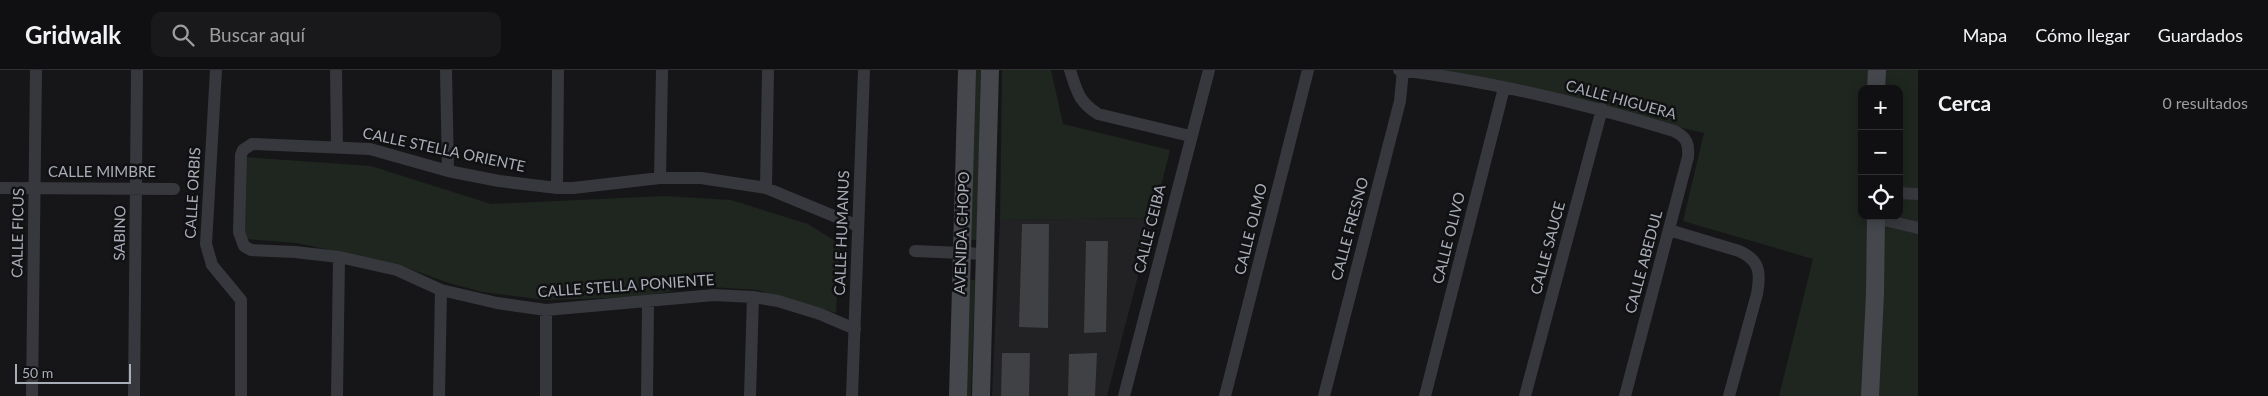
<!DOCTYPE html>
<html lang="es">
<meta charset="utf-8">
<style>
:root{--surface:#101012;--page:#19191b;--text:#f1f3f6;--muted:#9c9d9f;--line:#303032}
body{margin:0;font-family:Lato,sans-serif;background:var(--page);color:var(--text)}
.controls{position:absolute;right:15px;top:15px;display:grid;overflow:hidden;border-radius:10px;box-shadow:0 2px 12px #0003}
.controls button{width:45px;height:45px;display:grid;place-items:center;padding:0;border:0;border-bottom:1px solid var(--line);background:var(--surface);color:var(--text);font:25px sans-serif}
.scale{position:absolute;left:15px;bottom:12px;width:116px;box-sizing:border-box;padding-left:5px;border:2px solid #a8adb8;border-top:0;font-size:14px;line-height:18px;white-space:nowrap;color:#a8adb8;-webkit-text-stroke:4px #111113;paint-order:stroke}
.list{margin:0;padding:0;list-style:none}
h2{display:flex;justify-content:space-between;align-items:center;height:65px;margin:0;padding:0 20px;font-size:21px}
h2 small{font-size:16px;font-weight:400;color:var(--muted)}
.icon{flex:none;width:28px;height:28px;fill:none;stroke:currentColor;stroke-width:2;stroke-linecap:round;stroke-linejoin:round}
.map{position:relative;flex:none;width:1918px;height:326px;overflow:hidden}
header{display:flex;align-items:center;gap:30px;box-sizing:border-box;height:70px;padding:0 25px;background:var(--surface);border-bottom:1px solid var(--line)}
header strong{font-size:24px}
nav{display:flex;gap:28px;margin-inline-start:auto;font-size:18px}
.search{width:350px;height:45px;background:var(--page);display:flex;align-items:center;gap:12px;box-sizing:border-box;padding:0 18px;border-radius:10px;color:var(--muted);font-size:19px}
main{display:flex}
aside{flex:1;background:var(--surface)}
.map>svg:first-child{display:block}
.built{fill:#222225}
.green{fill:#1e261f;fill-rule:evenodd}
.building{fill:#404145}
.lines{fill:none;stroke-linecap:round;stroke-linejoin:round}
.street{stroke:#37383d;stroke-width:12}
.secondary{stroke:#45474d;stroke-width:18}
.labels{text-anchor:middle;stroke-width:5;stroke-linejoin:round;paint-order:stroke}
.street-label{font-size:15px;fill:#a8adb8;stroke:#111113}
</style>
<header>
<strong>Gridwalk</strong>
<div class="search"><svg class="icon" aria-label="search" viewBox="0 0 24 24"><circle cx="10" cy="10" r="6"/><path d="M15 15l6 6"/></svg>Buscar aquí</div>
<nav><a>Mapa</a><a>Cómo llegar</a><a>Guardados</a></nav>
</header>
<main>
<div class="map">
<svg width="1918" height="326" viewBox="0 0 1918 326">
<rect width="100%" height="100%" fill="#161618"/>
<path class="built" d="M1153,148l-46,178h-115l8,-176z"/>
<path class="green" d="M973,0h8l-4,170h-9z
M1002,0h49l12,54 107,26 -17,68 -153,2z
M1434,0h484v326h-139l34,-137 -130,-38 21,-88zM1862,19h37v127h-37z
M244,87l127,9 120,38 173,-8 67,4 77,24 32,20 -4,69 -79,-23 -60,-4 -55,11 -97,3 -63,-8 -33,-9 -53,-19 -99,-21 -52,-4z
M966,210h9l-4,116h-10z"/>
<path class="building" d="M1022,154h27l-1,104 -29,-1z
M1086,171h22l-2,91 -22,1z
M1002,283h28l-1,43h-28z
M1097,283l-2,43h-27l1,-42z"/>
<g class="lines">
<path class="street" d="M216,0l-10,174 6,21 29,35v96
M336,0l1,76
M446,0l2,101
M1070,0c7,22 9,32 28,44l92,22
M1399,0c93,11 186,34 275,61 13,6 15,13 14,26l-63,239
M660,108l2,-108
M0,118l174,1
M557,118l1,-118
M766,118l2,-118
M1899,123l19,1
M1876,148l42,10
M1669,160l70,21c21,9 22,22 18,43l-28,102
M915,181l70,3
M855,259l-35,-15 -42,-13 -25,-4 -39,-2 -168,15 -49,-7 -56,-13 -44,-20 -58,-13 -44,-5 -44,-2 -7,-4 -5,-14 2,-77 2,-5 9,-6 118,5 78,22 51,10 58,7h16l87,-10h41l65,10 92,38
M32,326l4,-326
M134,326l3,-326
M337,326l2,-139
M439,326l2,-106
M546,326v-86
M647,326l1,-93
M750,326l3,-99
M852,326l12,-326
M1124,326l85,-326
M1225,326l83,-326
M1324,326l76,-295 3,-31
M1425,326l79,-308
M1525,326l77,-287"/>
<path class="secondary" d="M1876,19l1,-19
M958,326l9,-326
M981,326l9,-326
M1870,326l5,-102 1,-78"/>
</g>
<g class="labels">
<g class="street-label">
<text transform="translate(1621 30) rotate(15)" y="5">CALLE HIGUERA</text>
<text transform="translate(444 80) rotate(12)" y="5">CALLE STELLA ORIENTE</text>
<text x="102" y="107">CALLE MIMBRE</text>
<text transform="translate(193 123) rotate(-87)" y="5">CALLE ORBIS</text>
<text transform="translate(1150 159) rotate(-76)" y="5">CALLE CEIBA</text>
<text transform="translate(1251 159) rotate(-76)" y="5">CALLE OLMO</text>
<text transform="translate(1350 159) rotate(-75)" y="5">CALLE FRESNO</text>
<text transform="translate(18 163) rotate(-89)" y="5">CALLE FICUS</text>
<text transform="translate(120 163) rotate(-89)" y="5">SABINO</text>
<text transform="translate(842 163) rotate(-88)" y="5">CALLE HUMANUS</text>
<text transform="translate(962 163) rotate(-88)" y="5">AVENIDA CHOPO</text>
<text transform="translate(1449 168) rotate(-76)" y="5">CALLE OLIVO</text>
<text transform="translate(1548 178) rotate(-75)" y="5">CALLE SAUCE</text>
<text transform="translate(1644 192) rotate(-75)" y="5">CALLE ABEDUL</text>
<text transform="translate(626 216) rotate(-4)" y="5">CALLE STELLA PONIENTE</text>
</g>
</g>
</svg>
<div class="controls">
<button>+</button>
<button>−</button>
<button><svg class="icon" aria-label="locate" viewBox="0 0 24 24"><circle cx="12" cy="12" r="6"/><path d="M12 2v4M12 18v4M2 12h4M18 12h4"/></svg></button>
</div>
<div class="scale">50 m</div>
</div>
<aside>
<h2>Cerca<small>0 resultados</small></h2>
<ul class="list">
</ul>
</aside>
</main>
